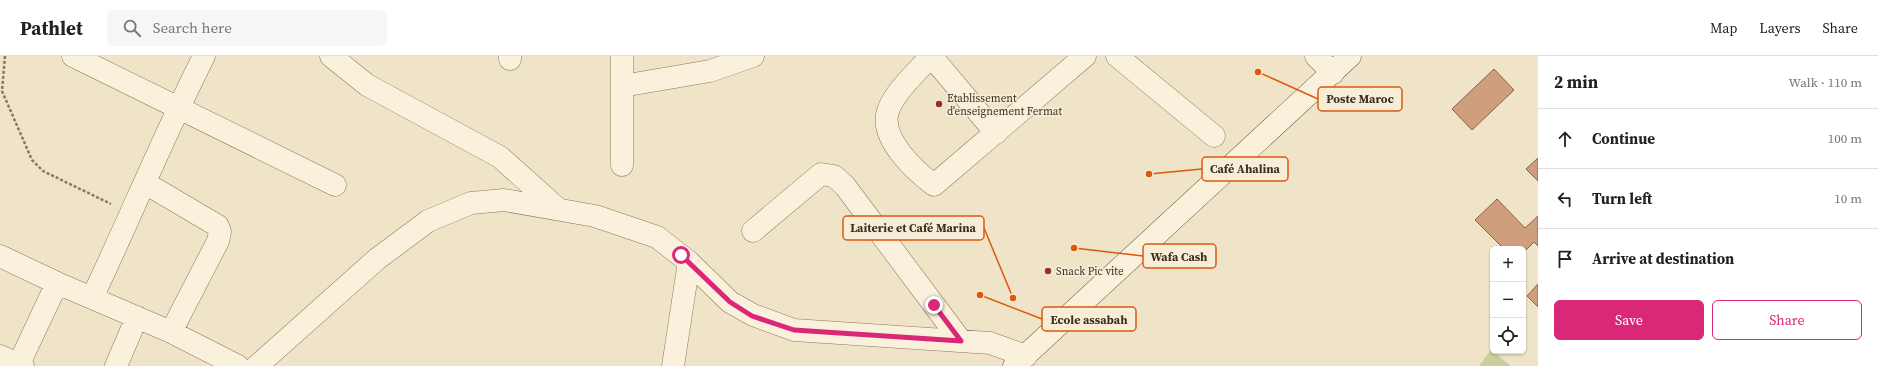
<!DOCTYPE html>
<meta charset="utf-8">
<style>
:root{--surface:#fff;--page:#f6f6f6;--text:#222;--muted:#767676;--line:#e0e0e0;--accent:#db2777}
body{margin:0;font-family:"Source Serif 4",serif;background:var(--page);color:var(--text)}
.controls{position:absolute;right:12px;bottom:12px;display:grid;overflow:hidden;border-radius:6px;box-shadow:0 1px 3px #0004}
.controls button{width:36px;height:36px;display:grid;place-items:center;padding:0;border:0;border-bottom:1px solid var(--line);background:var(--surface);color:var(--text);font:20px sans-serif}
.stop{position:absolute;width:12px;height:12px;margin:-9px;border:3px solid #db2777;border-radius:50%;background:#fff}
.stop.end{background:#db2777;border-color:#fff;box-shadow:0 1px 4px #0008}
.list{margin:0;padding:0;list-style:none}
h2{display:flex;justify-content:space-between;align-items:center;height:52px;margin:0;padding:0 16px;font-size:17px}
h2 small{font-size:13px;font-weight:400;color:var(--muted)}
.list li{display:grid;grid-template-columns:26px 1fr auto;gap:12px;align-items:center;box-sizing:border-box;height:60px;padding:0 16px;border-top:1px solid var(--line)}
.list b{display:block;font-size:15px;white-space:nowrap}
.list em{font-size:13px;font-style:normal;color:var(--muted)}
.actions{display:flex;gap:8px;padding:12px 16px}
.actions a{flex:1;padding:9px 0;border:1px solid var(--accent);border-radius:6px;text-align:center;font-size:14px;color:var(--accent)}
.actions .main{background:var(--accent);color:#fff}
.icon{flex:none;width:22px;height:22px;fill:none;stroke:currentColor;stroke-width:2;stroke-linecap:round;stroke-linejoin:round}
.map{position:relative;flex:none;width:1538px;height:310px;overflow:hidden}
header{display:flex;align-items:center;gap:24px;box-sizing:border-box;height:56px;padding:0 20px;background:var(--surface);border-bottom:1px solid var(--line)}
header strong{font-size:19px}
nav{display:flex;gap:22px;margin-inline-start:auto;font-size:14px}
.search{width:280px;height:36px;background:var(--page);display:flex;align-items:center;gap:10px;box-sizing:border-box;padding:0 14px;border-radius:6px;color:var(--muted);font-size:15px}
main{display:flex}
aside{flex:1;background:var(--surface)}
.map>svg:first-child{display:block}
.pitch{fill:#c9cf9b}
.building{fill:#cf9f7d;stroke:#8d5f41}
.lines{fill:none;stroke-linecap:round;stroke-linejoin:round}
.street-casing{stroke:#8d765c;stroke-width:23}
.secondary-casing{stroke:#6f573f;stroke-width:23}
.path{stroke:#8d765c;stroke-width:2.5;stroke-dasharray:3 2;stroke-linecap:butt}
.street{stroke:#faf1dc;stroke-width:22}
.secondary{stroke:#faf1dc;stroke-width:22}
.route{stroke:#db2777;stroke-width:5}
.poi-dot{fill:#9e2a2b;stroke:#f7eed8;stroke-width:1.5}
.labels{text-anchor:middle;stroke-width:3;stroke-linejoin:round;paint-order:stroke}
.poi-label{font-size:11px;fill:#3d2e20;stroke:#f7eed8;text-anchor:start}
.leader{fill:none;stroke:#df570d;stroke-width:1.5}
.callout-dot{fill:#df570d;stroke:#f7eed8;stroke-width:1.5}
.callout{fill:#f7eed8;stroke:#df570d;stroke-width:1.5}
.callout-label{font-size:12px;text-anchor:middle;font-weight:bold;fill:#3d2e20}
</style>
<header>
<strong>Pathlet</strong>
<div class="search"><svg class="icon" aria-label="search" viewBox="0 0 24 24"><circle cx="10" cy="10" r="6"/><path d="M15 15l6 6"/></svg>Search here</div>
<nav><a>Map</a><a>Layers</a><a>Share</a></nav>
</header>
<main>
<div class="map">
<svg width="1538" height="310" viewBox="0 0 1538 310">
<rect width="100%" height="100%" fill="#f0e4c8"/>
<path class="pitch" d="M1491,294l20,16h-32z"/>
<path class="building" d="M1494,13l20,21 -42,40 -20,-21z
M1538,102v23l-12,-12z
M1497,143l28,29 13,-12v30l-4,-4 -11,11v-4h-19l-29,-29z
M1538,228v23l-11,-11z"/>
<g class="lines">
<defs>
<path id="street" d="M73,0l262,129
M331,0l36,29 133,72 58,52
M931,0c-13,15 -37,36 -43,55 -9,27 27,60 46,74l151,-129
M931,0l65,77
M1117,0l97,80
M1316,0l17,17
M510,3v-3
M622,30l88,-15 43,-15
M622,109v-109
M145,127l73,43 2,6 -2,9 -47,91
M753,175l68,-57 13,2 11,10 116,155
M0,200l57,27 114,49 67,34
M92,242c38,-80 72,-163 112,-242
M0,300l23,10
M19,308l38,-81
M116,310l21,-49
M257,310l120,-107 51,-38 43,-18 33,-3 91,16 62,21 32,25 41,40 23,13 41,15 196,13 36,13
M673,310l16,-104"/>
<path id="secondary" d="M1014,310l336,-310"/>
</defs>
<use href="#street" class="street-casing"/>
<use href="#secondary" class="secondary-casing"/>
<path class="path" d="M5,0l-3,35 30,69 11,11 68,33"/>
<use href="#street" class="street"/>
<use href="#secondary" class="secondary"/>
</g>
<g class="lines">
<path class="route" d="M681,199l49,47 22,14 42,14 167,11 -27,-36"/>
</g>
<g class="poi-dot">
<circle cx="939" cy="48" r="4"/>
<circle cx="1048" cy="215" r="4"/>
</g>
<g class="labels">
<g class="poi-label">
<text x="947" y="46">Etablissement<tspan x="947" dy="13">d'enseignement Fermat</tspan></text>
<text x="1056" y="219">Snack Pic vite</text>
</g>
</g>
<path class="leader" d="M1258 16L1318 43M1149 118L1202 113M1013 242L984 172M1074 192L1143 200M980 239L1042 263"/>
<g class="callout-dot">
<circle cx="1258" cy="16" r="4"/>
<circle cx="1149" cy="118" r="4"/>
<circle cx="1013" cy="242" r="4"/>
<circle cx="1074" cy="192" r="4"/>
<circle cx="980" cy="239" r="4"/>
</g>
<g class="callout">
<rect x="1318" y="31" width="84" height="24" rx="4"/>
<rect x="1202" y="101" width="86" height="24" rx="4"/>
<rect x="843" y="160" width="141" height="24" rx="4"/>
<rect x="1143" y="188" width="73" height="24" rx="4"/>
<rect x="1042" y="251" width="94" height="24" rx="4"/>
</g>
<g class="callout-label">
<text x="1360" y="47">Poste Maroc</text>
<text x="1245" y="117">Café Ahalina</text>
<text x="913" y="176">Laiterie et Café Marina</text>
<text x="1179" y="205">Wafa Cash</text>
<text x="1089" y="268">Ecole assabah</text>
</g>
</svg>
<div class="controls">
<button>+</button>
<button>−</button>
<button><svg class="icon" aria-label="locate" viewBox="0 0 24 24"><circle cx="12" cy="12" r="6"/><path d="M12 2v4M12 18v4M2 12h4M18 12h4"/></svg></button>
</div>
<div class="stop" style="left:681px;top:199px"></div>
<div class="stop end" style="left:934px;top:249px"></div>
</div>
<aside>
<h2>2 min<small>Walk · 110 m</small></h2>
<ul class="list">
<li><svg class="icon" aria-label="ahead" viewBox="0 0 24 24"><path d="M12 20V5M6 11l6-6 6 6"/></svg><div><b>Continue</b></div><em>100 m</em></li>
<li><svg class="icon" aria-label="left" viewBox="0 0 24 24"><path d="M17 20v-9H6M10 6l-5 5 5 5"/></svg><div><b>Turn left</b></div><em>10 m</em></li>
<li><svg class="icon" aria-label="arrive" viewBox="0 0 24 24"><path d="M6 21V4h12l-3 4 3 4H6"/></svg><div><b>Arrive at destination</b></div></li>
</ul>
<div class="actions"><a class="main">Save</a><a>Share</a></div>
</aside>
</main>
